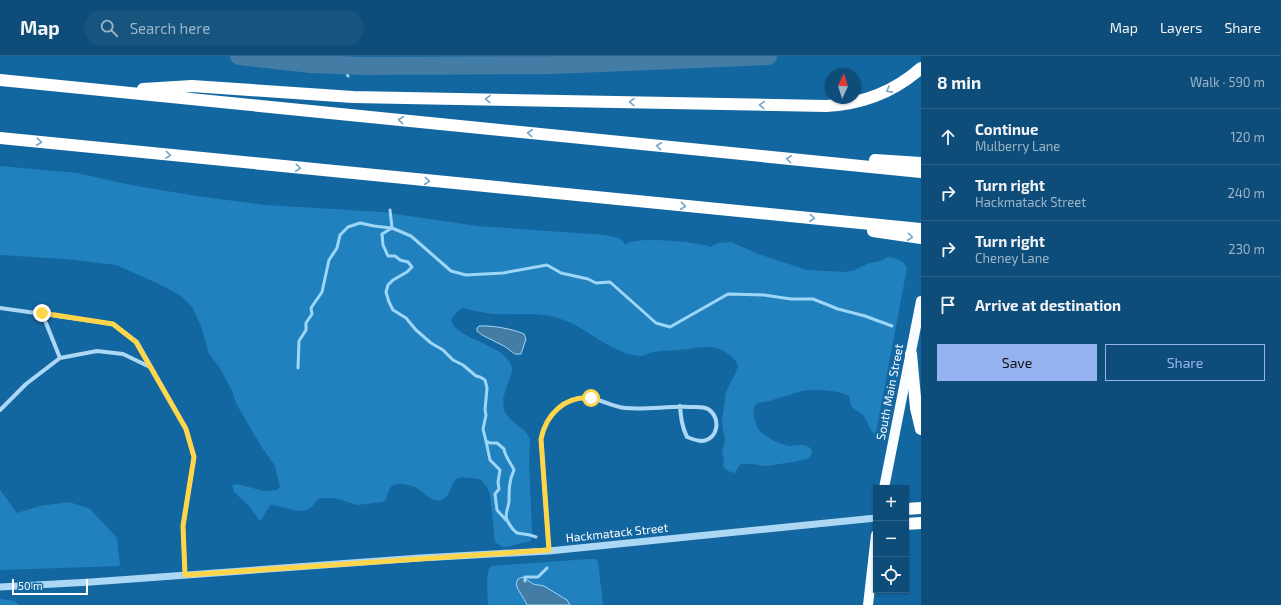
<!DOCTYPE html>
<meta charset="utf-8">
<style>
:root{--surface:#0e4d79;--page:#17547e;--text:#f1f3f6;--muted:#9bb4c6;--line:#2e648a;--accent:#95b2f1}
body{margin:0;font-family:"Exo 2",sans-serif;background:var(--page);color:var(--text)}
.controls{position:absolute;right:12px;bottom:12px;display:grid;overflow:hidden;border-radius:0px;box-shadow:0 1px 3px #0004}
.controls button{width:36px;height:36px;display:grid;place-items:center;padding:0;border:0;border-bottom:1px solid var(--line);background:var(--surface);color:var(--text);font:20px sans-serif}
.compass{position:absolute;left:825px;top:12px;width:36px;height:36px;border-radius:50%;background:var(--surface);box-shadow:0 1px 3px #0004;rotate:4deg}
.scale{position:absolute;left:12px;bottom:10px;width:76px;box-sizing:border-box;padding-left:4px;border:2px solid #fff;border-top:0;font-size:11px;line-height:14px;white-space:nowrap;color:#fff;-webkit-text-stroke:3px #1367a1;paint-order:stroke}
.stop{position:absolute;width:12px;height:12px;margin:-9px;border:3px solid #ffd54a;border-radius:50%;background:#fff}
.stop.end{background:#ffd54a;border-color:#fff;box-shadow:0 1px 4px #0008}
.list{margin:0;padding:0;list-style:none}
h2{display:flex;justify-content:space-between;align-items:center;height:52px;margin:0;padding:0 16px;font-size:17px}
h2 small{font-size:13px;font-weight:400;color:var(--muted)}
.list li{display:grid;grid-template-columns:26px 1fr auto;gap:12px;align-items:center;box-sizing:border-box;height:56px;padding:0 16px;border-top:1px solid var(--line)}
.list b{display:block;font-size:15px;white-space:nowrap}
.list p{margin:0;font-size:13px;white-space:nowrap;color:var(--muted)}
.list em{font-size:13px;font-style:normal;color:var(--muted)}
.actions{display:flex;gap:8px;padding:12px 16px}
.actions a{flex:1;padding:9px 0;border:1px solid var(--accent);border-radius:0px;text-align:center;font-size:14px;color:var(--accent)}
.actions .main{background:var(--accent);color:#111}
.icon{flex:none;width:22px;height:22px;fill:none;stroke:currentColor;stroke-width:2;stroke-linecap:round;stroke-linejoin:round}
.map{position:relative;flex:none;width:921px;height:549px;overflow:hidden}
header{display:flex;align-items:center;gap:24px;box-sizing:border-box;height:56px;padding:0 20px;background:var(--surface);border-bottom:1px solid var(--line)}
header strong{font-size:19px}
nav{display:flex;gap:22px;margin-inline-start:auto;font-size:14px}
.search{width:280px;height:36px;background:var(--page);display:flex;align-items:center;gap:10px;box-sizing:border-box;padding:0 14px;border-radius:22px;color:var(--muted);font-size:15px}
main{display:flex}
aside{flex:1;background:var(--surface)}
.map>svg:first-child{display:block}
.green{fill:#2181bf}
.water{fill:#437da6;stroke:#9ed6f8}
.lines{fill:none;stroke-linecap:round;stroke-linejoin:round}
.stream{stroke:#9ed6f8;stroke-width:3}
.river{stroke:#437da6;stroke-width:18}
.minor{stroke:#acd8f5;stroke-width:4}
.tertiary{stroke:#acd8f5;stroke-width:7}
.primary{stroke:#fafdff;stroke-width:10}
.motorway{stroke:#fff;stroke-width:12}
.oneway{stroke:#71a4c7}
.route{stroke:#ffd54a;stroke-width:5}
.labels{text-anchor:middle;stroke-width:3;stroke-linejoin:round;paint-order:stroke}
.street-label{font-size:12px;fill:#fff;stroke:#1367a1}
</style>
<header>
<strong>Map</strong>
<div class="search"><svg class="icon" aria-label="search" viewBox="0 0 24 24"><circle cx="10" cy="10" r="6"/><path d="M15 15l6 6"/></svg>Search here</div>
<nav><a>Map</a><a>Layers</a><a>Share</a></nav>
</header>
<main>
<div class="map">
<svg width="921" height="549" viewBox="0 0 921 549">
<rect width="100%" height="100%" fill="#1367a1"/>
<path class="green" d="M0,110l77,7 54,12 65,11 70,9 116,7 95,14 128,9c8,2 17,2 20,10 8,-10 74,-3 86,2l7,-4 13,-1 27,12 49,16 38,2 10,-2 14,-7 12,-2 7,-4 7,1 8,4 4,6 -31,164 -2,2c-4,-5 -7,-12 -10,-18 -4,-4 -9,-6 -13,-10l-2,-10c-8,-6 -38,-7 -47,-5 -11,3 -22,7 -33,10 -4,1 -10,0 -14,4 -4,5 1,22 5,26 6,7 21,14 30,15 9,0 15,-4 22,4l-1,6 -4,3 -14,3 -27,4 -14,-2h-11l-3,3 -3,6 -7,-2 -3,-2 -2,-3 1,-7 -2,-7 3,-11 -3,-19 4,-30 10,-20 2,-6c-2,-6 -5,-8 -10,-12 -15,-12 -32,-5 -49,-4 -8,1 -17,0 -25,2 -5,0 -9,4 -14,4 -31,-3 -52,-29 -82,-38 -20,-6 -43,-3 -63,-4 -12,-1 -22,-4 -33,-6l-7,6 -4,6c6,22 61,24 61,51l-9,27 1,13 7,9 14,11 5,8 -1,21 3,72 -1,9 -25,6h-3l-8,-5 -5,-48 -3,-7 -7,-8c-6,0 -16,-3 -22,-1 -9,4 -6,25 -23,22 -7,-2 -12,-8 -18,-12 -6,-3 -20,-6 -25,-2 -4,4 -5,10 -6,14l-4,2 -25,3 -22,-7h-15c-4,2 -5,6 -9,9 -10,10 -30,-3 -41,-2l-7,12 -1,3h-3l-9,-13 -16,-15 -2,-7 5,-1 27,7 13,-1 3,-3 -5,-21 -14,-20 -24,-41 -5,-14 -12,-23 -11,-14 -8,-28 -9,-19 -11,-11 -22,-12 -43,-19 -50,-6 -66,-4z
M0,434l17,23 23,-7 29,-4 21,7 27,29 3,28 -120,4z
M589,503h7l2,3 5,43h-33l-3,-5 -23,-14 -11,-2 -10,-7 -5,13 6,8 3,7h-39l-1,-27 2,-10 3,-2z
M0,543l15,2 4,4h-19z"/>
<path class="water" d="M479,270c11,-1 35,3 45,8l2,5 -5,15h-6l-11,-8 -22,-11 -5,-4v-3z
M523,521l10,7 11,2 23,14 3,5h-43c-3,-8 -9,-13 -11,-21l2,-5z"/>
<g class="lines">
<path class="stream" d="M344,10l4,10
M390,154l2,18 19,8 40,35 15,4 37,-2 44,-8 14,8 27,6 8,4 14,-1 46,41 14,4 58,-33 36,1 27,4h22l25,10 27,7 27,10
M392,172l-10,6 1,11 5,11h7l5,4 8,2 4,5 -5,5 -14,8 -5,5 -2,7 3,10 4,8 13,8 10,12 15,13 12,7 10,10 10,5 13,11 4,1 5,3 2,8 -2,22 1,5 -3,14 3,12 4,2h7l7,6c1,8 7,14 10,21 -5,10 -5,21 -5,31 0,6 -5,13 -2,19 2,4 6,10 10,13l13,2 6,2
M298,312l1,-27 7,-11v-7l6,-9 -1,-6 11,-16 7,-32 8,-12 3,-13 8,-8 12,-4 14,3 17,2
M486,385l4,19 10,10 -2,12 1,7 -4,5 2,16 9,10
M525,525v-4h13l9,-9"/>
<path class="river" d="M239,0l72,8 52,2 190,-1 215,-9"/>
<path class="minor" d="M0,252l113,16 24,18 49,87 8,28 -11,69 2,49
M42,257l18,45
M0,354l26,-26 34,-26 37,-7 26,3 27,13
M549,495l-8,-112c4,-18 14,-32 31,-39 19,-8 35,6 53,8 21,2 43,-2 65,-1 5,0 13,-1 18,2 13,8 11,30 -6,32 -5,0 -10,-2 -15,-4 -5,-10 -6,-19 -7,-31"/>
<path class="tertiary" d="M0,531l91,-5 329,-24 129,-7 327,-33"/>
<path class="primary" d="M884,432l37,-187
M868,549l8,-70"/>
<path class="motorway" d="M0,24l921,92
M143,33l49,-3 161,11 473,9c36,-2 68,-14 95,-38
M0,82l921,91
M875,104l46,3
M873,175l48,7
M911,298l5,54 5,21
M906,453l15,-1
M906,468l15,-1"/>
</g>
<defs><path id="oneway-chevron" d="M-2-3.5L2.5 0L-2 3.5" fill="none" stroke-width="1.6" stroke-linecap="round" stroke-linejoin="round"/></defs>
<g class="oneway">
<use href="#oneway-chevron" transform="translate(889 34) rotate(151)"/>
<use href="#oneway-chevron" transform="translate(488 43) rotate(-179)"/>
<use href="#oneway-chevron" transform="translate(632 46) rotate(-179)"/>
<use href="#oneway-chevron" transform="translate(762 49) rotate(-179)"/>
<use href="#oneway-chevron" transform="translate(401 64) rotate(-174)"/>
<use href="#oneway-chevron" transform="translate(530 77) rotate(-174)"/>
<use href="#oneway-chevron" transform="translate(39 86) rotate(6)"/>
<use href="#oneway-chevron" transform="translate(659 90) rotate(-174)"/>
<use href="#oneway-chevron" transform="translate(168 99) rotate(6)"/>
<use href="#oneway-chevron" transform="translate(789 103) rotate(-174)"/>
<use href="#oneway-chevron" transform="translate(298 112) rotate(6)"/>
<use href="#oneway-chevron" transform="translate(427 125) rotate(6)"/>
<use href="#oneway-chevron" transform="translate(683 150) rotate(6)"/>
<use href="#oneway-chevron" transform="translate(812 162) rotate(5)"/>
<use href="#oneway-chevron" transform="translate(910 181) rotate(7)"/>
</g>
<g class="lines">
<path class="route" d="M42,257l71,11 23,18 50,87 8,28 -11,69 2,49 364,-25 -8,-111c5,-25 24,-43 50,-41"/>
</g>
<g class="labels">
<g class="street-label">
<text transform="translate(890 336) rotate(-79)" y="4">South Main Street</text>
<text transform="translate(617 477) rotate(-6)" y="4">Hackmatack Street</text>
</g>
</g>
</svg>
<div class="controls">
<button>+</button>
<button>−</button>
<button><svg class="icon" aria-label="locate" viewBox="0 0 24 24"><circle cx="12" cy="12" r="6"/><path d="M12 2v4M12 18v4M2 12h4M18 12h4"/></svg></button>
</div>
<svg class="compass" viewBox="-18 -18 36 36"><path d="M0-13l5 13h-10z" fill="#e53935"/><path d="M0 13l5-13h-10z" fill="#9bb4c6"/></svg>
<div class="scale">50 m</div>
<div class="stop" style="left:591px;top:342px"></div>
<div class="stop end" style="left:42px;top:257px"></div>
</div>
<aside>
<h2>8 min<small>Walk · 590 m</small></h2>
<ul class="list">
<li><svg class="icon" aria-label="ahead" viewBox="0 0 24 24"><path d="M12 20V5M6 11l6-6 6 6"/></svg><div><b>Continue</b><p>Mulberry Lane</p></div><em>120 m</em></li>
<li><svg class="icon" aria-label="right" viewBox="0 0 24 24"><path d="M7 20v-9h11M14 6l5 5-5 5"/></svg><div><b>Turn right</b><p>Hackmatack Street</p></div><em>240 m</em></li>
<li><svg class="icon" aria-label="right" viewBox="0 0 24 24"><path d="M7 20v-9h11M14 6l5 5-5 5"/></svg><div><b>Turn right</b><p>Cheney Lane</p></div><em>230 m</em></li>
<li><svg class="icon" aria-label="arrive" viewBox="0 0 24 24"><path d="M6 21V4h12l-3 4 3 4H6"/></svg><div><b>Arrive at destination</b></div></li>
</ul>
<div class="actions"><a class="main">Save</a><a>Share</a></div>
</aside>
</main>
